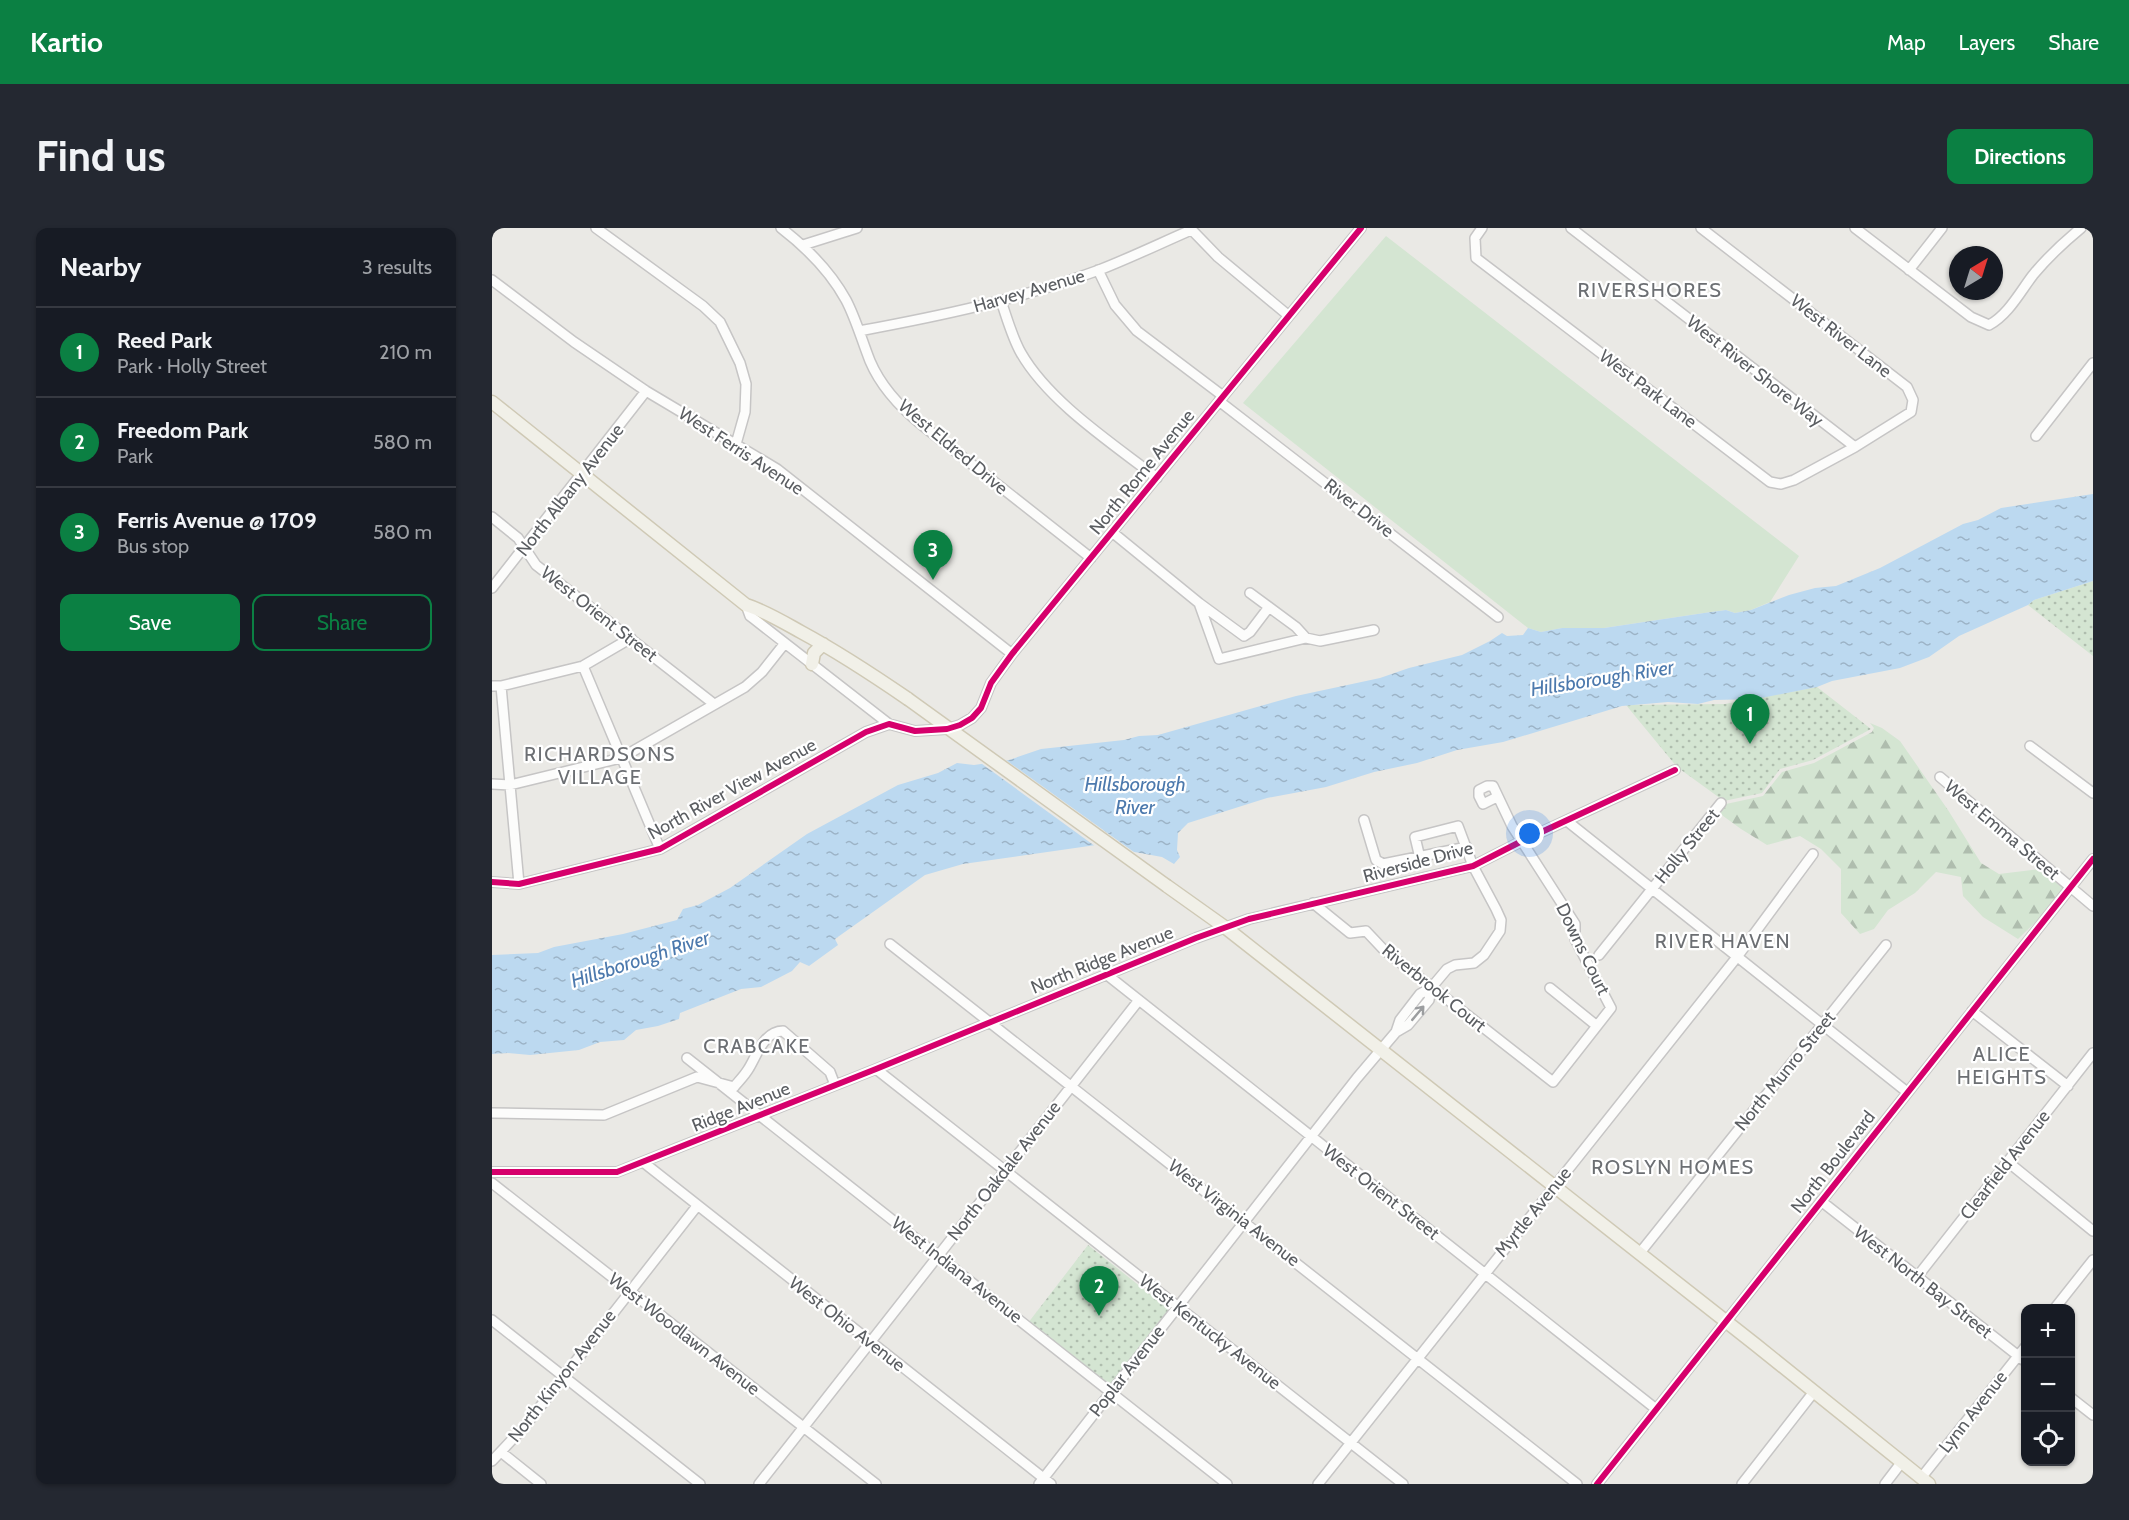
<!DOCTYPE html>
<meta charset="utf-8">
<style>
:root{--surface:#171b24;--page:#242831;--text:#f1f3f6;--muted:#9ea1a6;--line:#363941;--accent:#0b8043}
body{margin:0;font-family:Cabin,sans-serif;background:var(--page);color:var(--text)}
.controls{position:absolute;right:18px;bottom:18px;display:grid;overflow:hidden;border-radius:12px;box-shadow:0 2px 4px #0004}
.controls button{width:54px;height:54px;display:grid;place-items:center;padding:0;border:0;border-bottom:2px solid var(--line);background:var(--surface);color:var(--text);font:30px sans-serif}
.compass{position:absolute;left:1457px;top:18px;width:54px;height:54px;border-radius:50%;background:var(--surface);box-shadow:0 2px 4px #0004;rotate:38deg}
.you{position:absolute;left:1038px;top:606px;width:21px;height:21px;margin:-15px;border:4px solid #fff;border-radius:50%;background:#1a73e8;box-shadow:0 0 0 9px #1a73e833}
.badge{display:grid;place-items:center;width:39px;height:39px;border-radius:50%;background:var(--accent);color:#fff;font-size:20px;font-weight:700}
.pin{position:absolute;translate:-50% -50px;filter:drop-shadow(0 2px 3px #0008)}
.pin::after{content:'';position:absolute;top:32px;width:21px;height:18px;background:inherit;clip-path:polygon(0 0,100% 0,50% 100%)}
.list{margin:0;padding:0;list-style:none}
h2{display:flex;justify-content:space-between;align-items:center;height:78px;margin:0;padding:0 24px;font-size:26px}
h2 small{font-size:20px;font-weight:400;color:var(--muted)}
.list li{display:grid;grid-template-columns:39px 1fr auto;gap:18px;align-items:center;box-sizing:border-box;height:90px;padding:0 24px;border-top:2px solid var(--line)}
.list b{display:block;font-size:22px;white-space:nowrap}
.list p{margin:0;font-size:20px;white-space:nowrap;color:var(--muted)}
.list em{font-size:20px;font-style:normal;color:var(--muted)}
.actions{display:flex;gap:12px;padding:18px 24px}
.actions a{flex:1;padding:14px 0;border:2px solid var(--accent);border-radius:12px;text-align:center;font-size:21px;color:var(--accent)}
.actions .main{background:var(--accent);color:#fff}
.icon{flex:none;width:33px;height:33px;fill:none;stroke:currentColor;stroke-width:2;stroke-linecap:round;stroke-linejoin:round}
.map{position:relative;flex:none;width:1601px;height:1256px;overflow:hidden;border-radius:12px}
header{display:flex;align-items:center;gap:36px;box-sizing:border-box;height:84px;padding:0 30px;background:var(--accent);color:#fff}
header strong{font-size:28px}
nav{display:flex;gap:33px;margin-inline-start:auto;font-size:21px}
.intro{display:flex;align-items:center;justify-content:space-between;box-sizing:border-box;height:144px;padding:0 36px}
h1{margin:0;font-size:42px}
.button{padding:15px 27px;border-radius:12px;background:var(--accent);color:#fff;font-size:21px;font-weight:700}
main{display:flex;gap:36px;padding:0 36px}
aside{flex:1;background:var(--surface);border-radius:12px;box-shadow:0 2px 4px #0004}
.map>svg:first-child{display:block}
.grass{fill:#d4e5d2}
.forest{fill:url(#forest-firs)}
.park{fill:url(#park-dots)}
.water{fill:url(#water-ripples)}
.pier{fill:#eae9e5}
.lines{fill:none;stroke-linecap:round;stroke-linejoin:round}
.minor-casing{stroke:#c6c5c5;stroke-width:12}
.major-casing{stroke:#cfc9b5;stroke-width:15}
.minor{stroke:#fcfcfb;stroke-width:9}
.major{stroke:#f1f0e8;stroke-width:12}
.major-bridge-casing{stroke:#cfc9b5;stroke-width:15;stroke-linecap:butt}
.major-bridge{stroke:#f1f0e8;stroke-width:12}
.cycleway-casing{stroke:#fff;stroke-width:10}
.cycleway{stroke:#d6006c;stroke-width:6}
.oneway{stroke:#9b9d9f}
.labels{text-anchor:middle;stroke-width:4.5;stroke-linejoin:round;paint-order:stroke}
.street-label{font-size:18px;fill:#5b5e62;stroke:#fff}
.neighbourhood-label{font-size:20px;letter-spacing:1.5px;fill:#6c6f73;stroke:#fff}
.water-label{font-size:20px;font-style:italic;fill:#4c79ad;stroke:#fff}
</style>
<header>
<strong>Kartio</strong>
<nav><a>Map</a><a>Layers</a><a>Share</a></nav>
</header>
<div class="intro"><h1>Find us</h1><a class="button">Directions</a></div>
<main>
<aside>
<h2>Nearby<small>3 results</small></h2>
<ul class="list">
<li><span class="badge">1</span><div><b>Reed Park</b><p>Park · Holly Street</p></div><em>210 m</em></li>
<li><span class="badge">2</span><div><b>Freedom Park</b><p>Park</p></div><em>580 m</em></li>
<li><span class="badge">3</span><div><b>Ferris Avenue @ 1709</b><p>Bus stop</p></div><em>580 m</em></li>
</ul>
<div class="actions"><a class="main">Save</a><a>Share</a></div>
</aside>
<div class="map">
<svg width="1601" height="1256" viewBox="0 0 1601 1256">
<defs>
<pattern id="forest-firs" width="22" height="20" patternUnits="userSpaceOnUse" patternTransform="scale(1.5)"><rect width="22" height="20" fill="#d4e5d2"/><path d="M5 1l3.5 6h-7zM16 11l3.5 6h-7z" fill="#afbdae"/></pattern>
<pattern id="park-dots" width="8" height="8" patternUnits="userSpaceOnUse" patternTransform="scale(1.5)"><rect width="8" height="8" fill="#d4e5d2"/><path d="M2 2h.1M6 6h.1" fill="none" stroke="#afbdae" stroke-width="1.8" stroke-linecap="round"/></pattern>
<pattern id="water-ripples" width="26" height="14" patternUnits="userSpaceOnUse" patternTransform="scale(1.5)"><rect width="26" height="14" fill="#bcd9f0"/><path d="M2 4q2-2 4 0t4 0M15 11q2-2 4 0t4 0" fill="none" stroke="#9cb3c6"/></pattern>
</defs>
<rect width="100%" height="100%" fill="#eae9e5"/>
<path class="grass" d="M894,8l413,320 -29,46 -19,8 -16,3 -9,-3 -22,3 -100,15h-42l-21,4 -13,-4 -285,-225z"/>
<path class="forest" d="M1378,495l12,5 18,13 48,69 33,53 18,11 42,-5 23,20 -18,23 -28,27 -35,-22 -20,-21 -2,-19 -25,-5 -21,21 -27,17 -14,19 -14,5 -19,-21v-44l-20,-20 -21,-13 -33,9 -26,-16 -22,-16 7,-9 37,-8 19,-24 32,-9 58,-31 2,-4z"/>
<path class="park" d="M1601,353v75l-65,-51 6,-5z
M1325,459l54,42 -58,31 -33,9 -18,24 -38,8 -47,-34 -51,-62 99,-1z
M596,1017l82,65 -60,78 -82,-65z"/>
<path class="water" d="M1601,266v87l-59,19 -6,5 -69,31 -30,21 -29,11 -68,13 -15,6 -61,12 -42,1 -16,4 -30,-2 -46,4 -119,36 -46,8 -40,13 -43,9 -48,15 -59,11 -79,25 -10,10 -1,17 3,7 -6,7 -12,-7 -66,-12 -133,19 -38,11 -90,64 3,6 -29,21 -9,-4 -8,9 -31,16 -20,2 -61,24 -1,6 -21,7 -22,4 -12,10 -24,2 -21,8 -49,5 -22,-2 -16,1v-99l46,-2 16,-6 69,-13 54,-14 6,-11 15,-4 32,-17 77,-54 91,-49 40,-12 19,-10 17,2 35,-5 32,-11 83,-9 15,-4 19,-1 138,-39 84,-18 29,-10 53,-13 28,-14 12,-8 5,3 16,-1 5,-7 13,4 21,-4h42l100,-15 22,-3 9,3 16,-3 38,-15 26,-7 21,-2 44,-18 83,-44 15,-4 23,-12z"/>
<path class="pier" d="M511,530l135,97 -39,-6 -121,-88z"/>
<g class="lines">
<defs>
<path id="minor" d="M104,0l107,78 17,16 20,41 6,21 -1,28 -9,32
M289,0c26,20 49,43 65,72 10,19 16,41 24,61 11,26 31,47 52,64l169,133
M698,0l28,29 71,59
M990,0l-7,10 1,20 294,224 11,2 13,-4 61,-33 56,-35 2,-12 -6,-13 -206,-159
M1079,0l284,219
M1363,0l116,89 18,8c19,-10 31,-33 44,-50 14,-17 31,-33 48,-47
M311,17l54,-17
M606,42l17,35 22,26 86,65
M1417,42l33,-42
M0,52l82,62 72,49 131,78 235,185
M509,73c6,17 11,36 20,52 28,49 91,90 136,125
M367,103c81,-15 162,-32 240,-61 31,-12 62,-27 92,-40
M727,173l279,216
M1544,208l57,-73
M0,289l26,21 18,27 178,139
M620,304l87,71 20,56 87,-21 14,3 54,-11
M0,360l154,-197
M758,365l46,34 10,11
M707,375l45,33 6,-4 19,-25
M254,377l4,11 4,3 135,105
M91,438l77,183
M0,458h9l82,-20 48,-28
M9,458l18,198
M1538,518l63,47
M1448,549l153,129
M0,556l18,1 111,-27 124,-71 17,-15 23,-29
M872,592l12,40 7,4 84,-17
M1075,593l340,271
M0,654l27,2 141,-35 206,-117 23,-8 26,7 32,-2 13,-4 12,-7 9,-10 10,-25 21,-29 349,-426
M821,675l37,30 16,-2 17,18 170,133 58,-74 -36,-69v-15l-63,-98 -19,-40h-6l-8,4v6l4,8 14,-7
M398,716l687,540
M1107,727l122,-152
M614,746l550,435
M1058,760l47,38
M1480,783l96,75
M904,804l4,-12 20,-26 11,-6 16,-19 8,-4 19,-2 10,-8 16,-24 1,-11 -5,-11 -23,-43 -15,-40 -43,11 5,21
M195,830l540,426
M384,841l527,415
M0,885l112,2 93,-38 37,10c5,-6 11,-12 15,-19 8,-13 15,-37 34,-37l47,41 5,13
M151,934l408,322
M1516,934l85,69
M0,944h125l259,-103 320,-131 53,-19 224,-53 49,-25 153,-71
M0,955l384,301
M1329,973l205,161
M1147,1026l247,-309
M1425,1049l176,-224
M1563,1080l38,-48
M0,1092l208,164
M1578,1169l23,18
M9,1224l40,32
M0,1233l33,-35 172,-220
M1429,1250l105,-132
M267,1256l380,-484
M547,1256l318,-406 39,-46 12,-7 21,-25 2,-12
M826,1256l419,-527 76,-103
M1105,1256l496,-625
M1250,1256l71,-91
M1393,1256l16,-21"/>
<path id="major" d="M0,174l254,203c19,6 37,17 55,27 37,20 72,43 107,67
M320,436l2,-11 9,-9
M675,658l59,42 530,417 173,139"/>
</defs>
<use href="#minor" class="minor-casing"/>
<use href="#major" class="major-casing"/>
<use href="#minor" class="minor"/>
<use href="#major" class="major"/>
<defs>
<path id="major-bridge" d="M416,471l259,187"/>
</defs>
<use href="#major-bridge" class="major-bridge-casing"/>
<use href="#major-bridge" class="major-bridge"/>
<defs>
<path id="cycleway" d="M0,654l27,2 141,-35 206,-117 23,-8 26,7 32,-2 13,-4 12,-7 9,-10 10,-25 21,-29 349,-426
M0,944h125l259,-103 320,-131 53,-19 224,-53 49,-25 153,-71
M1105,1256l496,-625"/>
</defs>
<use href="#cycleway" class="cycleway-casing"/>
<use href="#cycleway" class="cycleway"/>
</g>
<defs><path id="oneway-shaft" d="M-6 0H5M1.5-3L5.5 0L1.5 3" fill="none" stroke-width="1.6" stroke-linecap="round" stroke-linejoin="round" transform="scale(1.5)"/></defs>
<use class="oneway" href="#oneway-shaft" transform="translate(926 785) rotate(-50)"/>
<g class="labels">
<g class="street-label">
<text transform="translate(537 63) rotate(-16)" y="6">Harvey Avenue</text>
<text transform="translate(1349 108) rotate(38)" y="6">West River Lane</text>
<text transform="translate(1263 143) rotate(38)" y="6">West River Shore Way</text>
<text transform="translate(1156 161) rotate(37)" y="6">West Park Lane</text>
<text transform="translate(461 219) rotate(40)" y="6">West Eldred Drive</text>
<text transform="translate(249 223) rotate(33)" y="6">West Ferris Avenue</text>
<text transform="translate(650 244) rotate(-51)" y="6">North Rome Avenue</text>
<text transform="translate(78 262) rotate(-52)" y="6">North Albany Avenue</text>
<text transform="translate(867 280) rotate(38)" y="6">River Drive</text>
<text transform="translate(107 386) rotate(38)" y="6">West Orient Street</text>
<text transform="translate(240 561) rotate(-29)" y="6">North River View Avenue</text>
<text transform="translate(1510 602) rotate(40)" y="6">West Emma Street</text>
<text transform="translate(1195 618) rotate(-51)" y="6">Holly Street</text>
<text transform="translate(926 634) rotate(-15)" y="6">Riverside Drive</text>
<text transform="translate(1091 721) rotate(64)" y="6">Downs Court</text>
<text transform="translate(610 732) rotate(-22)" y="6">North Ridge Avenue</text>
<text transform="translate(942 760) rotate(39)" y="6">Riverbrook Court</text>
<text transform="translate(1293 843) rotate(-51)" y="6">North Munro Street</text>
<text transform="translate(249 879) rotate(-22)" y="6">Ridge Avenue</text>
<text transform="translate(1341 934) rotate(-52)" y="6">North Boulevard</text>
<text transform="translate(1513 937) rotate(-52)" y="6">Clearfield Avenue</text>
<text transform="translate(512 943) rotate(-52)" y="6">North Oakdale Avenue</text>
<text transform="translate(889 964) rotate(38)" y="6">West Orient Street</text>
<text transform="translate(1041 984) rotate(-51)" y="6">Myrtle Avenue</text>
<text transform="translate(742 985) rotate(38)" y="6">West Virginia Avenue</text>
<text transform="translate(465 1042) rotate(38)" y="6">West Indiana Avenue</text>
<text transform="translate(1431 1054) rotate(38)" y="6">West North Bay Street</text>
<text transform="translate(355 1096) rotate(38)" y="6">West Ohio Avenue</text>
<text transform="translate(718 1104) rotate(38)" y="6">West Kentucky Avenue</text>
<text transform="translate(192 1106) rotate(38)" y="6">West Woodlawn Avenue</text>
<text transform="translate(635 1143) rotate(-52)" y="6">Poplar Avenue</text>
<text transform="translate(70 1148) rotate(-52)" y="6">North Kinyon Avenue</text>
<text transform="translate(1481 1184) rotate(-52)" y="6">Lynn Avenue</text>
</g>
<g class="neighbourhood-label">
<text x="1158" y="69">RIVERSHORES</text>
<text x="108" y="533">RICHARDSONS<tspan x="108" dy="23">VILLAGE</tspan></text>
<text x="1231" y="720">RIVER HAVEN</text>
<text x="265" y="825">CRABCAKE</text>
<text x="1510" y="833">ALICE<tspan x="1510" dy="23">HEIGHTS</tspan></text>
<text x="1181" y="946">ROSLYN HOMES</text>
</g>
<g class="water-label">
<text transform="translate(1110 450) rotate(-9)" y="7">Hillsborough River</text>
<text x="643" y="563">Hillsborough<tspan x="643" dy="23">River</tspan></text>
<text transform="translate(148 731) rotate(-18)" y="7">Hillsborough River</text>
</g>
</g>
</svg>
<div class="controls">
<button>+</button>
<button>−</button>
<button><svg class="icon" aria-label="locate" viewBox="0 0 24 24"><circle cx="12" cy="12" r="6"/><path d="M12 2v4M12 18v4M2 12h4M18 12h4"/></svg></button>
</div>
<svg class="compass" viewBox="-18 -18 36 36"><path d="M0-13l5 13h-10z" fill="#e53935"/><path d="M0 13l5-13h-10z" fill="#9ea1a6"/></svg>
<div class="you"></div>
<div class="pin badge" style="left:1258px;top:516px">1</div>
<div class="pin badge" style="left:607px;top:1088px">2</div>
<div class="pin badge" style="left:441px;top:352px">3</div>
</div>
</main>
